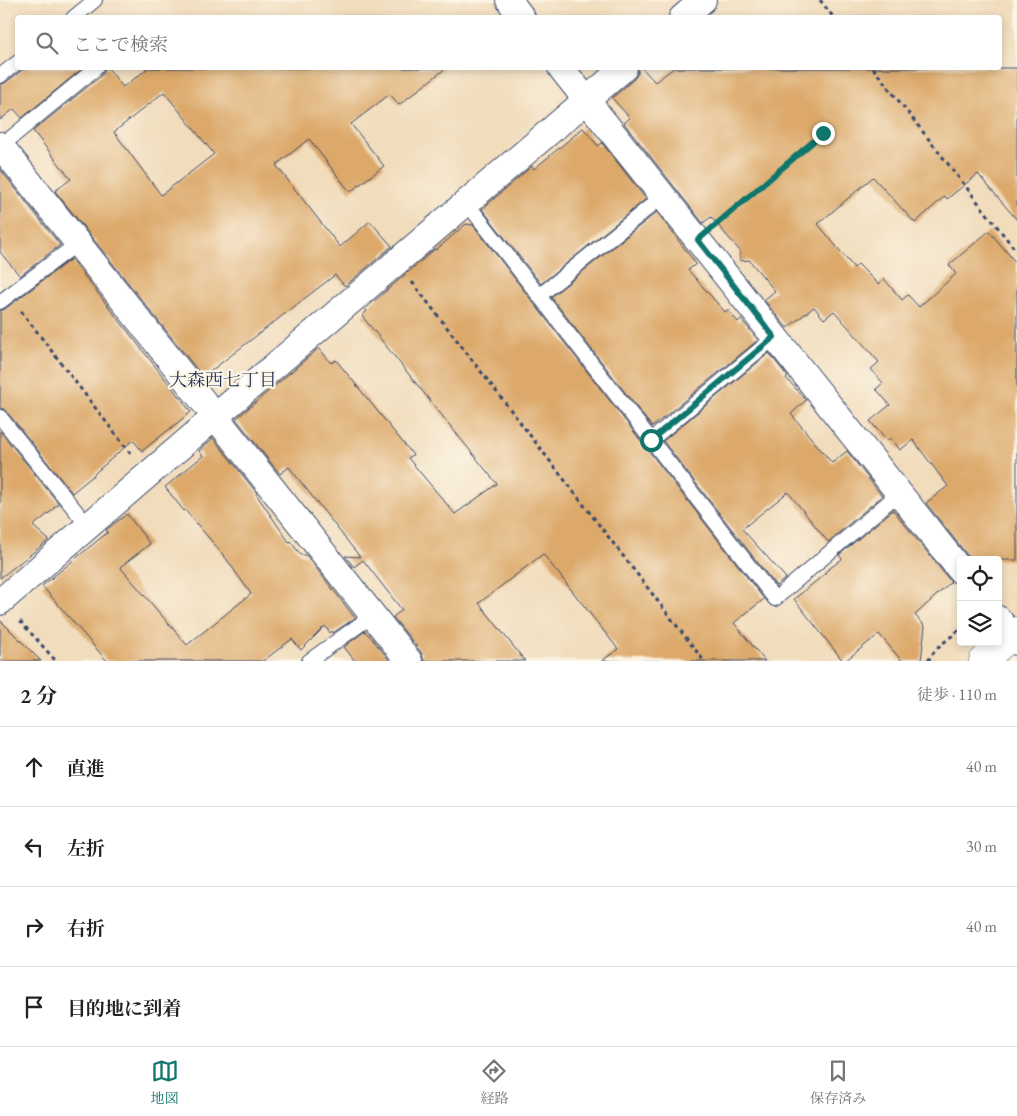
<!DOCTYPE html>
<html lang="ja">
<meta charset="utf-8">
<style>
:root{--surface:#fff;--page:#f2f2f2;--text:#222;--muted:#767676;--line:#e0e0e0;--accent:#0f766e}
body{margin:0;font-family:"EB Garamond","Noto Serif JP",serif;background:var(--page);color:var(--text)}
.controls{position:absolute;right:15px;bottom:15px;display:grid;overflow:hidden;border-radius:5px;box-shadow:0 2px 8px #0003}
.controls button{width:45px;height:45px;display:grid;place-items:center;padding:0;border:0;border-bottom:1px solid var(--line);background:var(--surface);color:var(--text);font:25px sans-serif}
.stop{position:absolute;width:15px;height:15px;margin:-11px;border:4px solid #0f766e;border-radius:50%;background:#fff}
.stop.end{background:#0f766e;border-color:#fff;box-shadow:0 1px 5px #0008}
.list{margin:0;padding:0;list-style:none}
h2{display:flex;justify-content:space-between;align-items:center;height:65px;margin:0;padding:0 20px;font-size:21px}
h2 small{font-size:16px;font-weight:400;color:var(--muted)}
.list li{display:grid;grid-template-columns:32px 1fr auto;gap:15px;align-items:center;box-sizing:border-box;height:80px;padding:0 20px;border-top:1px solid var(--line)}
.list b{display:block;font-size:19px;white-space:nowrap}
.list em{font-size:16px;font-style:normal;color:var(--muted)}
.icon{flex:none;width:28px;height:28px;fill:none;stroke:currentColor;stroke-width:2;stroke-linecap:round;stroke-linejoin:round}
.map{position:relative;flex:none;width:1017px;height:661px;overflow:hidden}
.search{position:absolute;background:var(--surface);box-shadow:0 2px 8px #0003;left:15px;right:15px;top:15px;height:55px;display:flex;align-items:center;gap:12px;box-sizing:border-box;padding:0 18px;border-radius:5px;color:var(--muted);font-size:19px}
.sheet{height:385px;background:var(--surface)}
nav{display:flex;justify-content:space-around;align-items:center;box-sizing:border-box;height:70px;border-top:1px solid var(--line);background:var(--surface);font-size:14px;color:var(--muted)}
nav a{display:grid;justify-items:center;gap:2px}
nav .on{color:var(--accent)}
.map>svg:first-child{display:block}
.building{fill:#dca96a;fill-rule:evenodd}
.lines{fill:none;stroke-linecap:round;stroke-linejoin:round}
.service-casing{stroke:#3b496c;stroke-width:16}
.minor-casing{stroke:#3b496c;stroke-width:28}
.primary-casing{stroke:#3b496c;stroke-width:29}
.path{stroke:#3b496c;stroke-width:3;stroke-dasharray:4 4;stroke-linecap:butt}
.service{stroke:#fff;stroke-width:14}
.minor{stroke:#fff;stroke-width:26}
.primary{stroke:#fff;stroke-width:28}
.route{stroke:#0f766e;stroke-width:6}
.labels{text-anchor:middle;stroke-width:4.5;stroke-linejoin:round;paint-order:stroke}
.neighbourhood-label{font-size:18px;fill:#1b2f5e;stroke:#fcf5e5}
</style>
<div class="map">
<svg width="1017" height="661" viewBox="0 0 1017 661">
<rect width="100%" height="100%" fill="#fcf5e5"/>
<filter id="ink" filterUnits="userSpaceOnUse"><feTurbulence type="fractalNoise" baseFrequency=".02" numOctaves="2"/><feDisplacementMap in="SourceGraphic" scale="10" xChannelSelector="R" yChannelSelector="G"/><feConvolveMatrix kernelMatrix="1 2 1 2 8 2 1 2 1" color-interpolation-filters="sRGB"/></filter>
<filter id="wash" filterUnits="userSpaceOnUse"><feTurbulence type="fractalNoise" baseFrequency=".0096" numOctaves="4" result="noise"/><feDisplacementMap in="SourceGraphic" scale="20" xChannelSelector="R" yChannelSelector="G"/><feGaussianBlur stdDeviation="1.12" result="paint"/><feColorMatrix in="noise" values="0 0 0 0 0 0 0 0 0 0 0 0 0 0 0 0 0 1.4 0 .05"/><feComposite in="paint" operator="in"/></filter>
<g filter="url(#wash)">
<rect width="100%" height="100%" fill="#f1dcbb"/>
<g id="blocks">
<path class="building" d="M25,68h58l-61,50 -8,-9 -14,11v-35l5,-2z
M105,68h3l15,19 23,-17 -1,-2h301l-47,37 -9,-11 -39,30 33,42 -34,26 -41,-53 -33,26 64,82 30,-26 22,25 -47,40 -10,-11 -132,102 -148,-186 16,-12 -38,-48 69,-56 2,-3zM164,92l50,62 -53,41 -47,-63z
M641,68h1l13,14 19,-14h343v152l-39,-46 -31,25 -2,-3 -30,27 -42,-46 -55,47 36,44 4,-4 20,20 6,-5 18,21 6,-5 11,12 37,-33 -7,-9 40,-34 28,33v296h-46l-45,-57 22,-17 -35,-46 -13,10 -9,-12 -4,3 -17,-20 20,-16 -14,-16 7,-6 -12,-14 8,-7 -45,-51 -10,8 -10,-12 -27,21 -23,-28 11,-9 -26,-31 -9,1v-10l-29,-34 -8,6 -79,-100 6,-5 -18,-20 22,-19 4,-6v-4z
M583,128l15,18 4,-3 44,56 -105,85 -59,-75 50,-43 2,3z
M0,169l60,76 -40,31 -20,-24z
M657,212l39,52 -8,6 37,42 3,-2 10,12 3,-3 17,21 -106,87 -101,-130z
M466,224l7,1 291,374 -30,24 31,38h-163l16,-12 -75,-95 -64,49 46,58h-101l-3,-9 -28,-35 9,-7 -39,-50 -9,7 -9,-11 15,1 -71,-90 -9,7 -44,-55 83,-71 12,15 5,-3 77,95 -5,3 47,56 42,-30 -135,-168 5,-5 -2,-2 70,-60 1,1z
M71,259l120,153 -49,39 -9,-11 -39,34v1l-22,18 -65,-81 -3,-3 -4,-1v-97l5,-2z
M769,353l19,24 -2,1 20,22 -15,14 41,49 15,-12 35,45 -54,46 -40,-50 -46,37 44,49 -10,8 -113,-145z
M0,431l59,73 -6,4 1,1 -21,17 16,14 -49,38z
M213,438l44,55 -1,1 33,48 1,-1 11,14h5l49,63 -22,15 -1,-2 -2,2 -5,-7 -24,24 -9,-11 -29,22h-156l-65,-75 66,-54 -2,-2 21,-16 23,30 -30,23 67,78 64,-51 -26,-37 -40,-47 -1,1 -19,-24 38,-31 -4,-5z
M893,510l58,72 -36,33 10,11 -4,35h-19l-23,-27 -34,27h-2l-49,-62 31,-25v-2l17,-13 -3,-4z
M0,620l41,41h-41z
M365,631l3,4h1l21,26h-35l-11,-14z"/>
</g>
</g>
<g filter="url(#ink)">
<use href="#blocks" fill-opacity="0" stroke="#3b496c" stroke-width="1"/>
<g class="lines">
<defs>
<path id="service" d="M73,18l22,-18
M0,76l18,-14
M1,146l95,-78
M466,202l309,397 124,-106
M539,296l124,-100
M0,302l78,-59
M0,417l88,109
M651,440l124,-103
M309,661l64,-46"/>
<path id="minor" d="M509,0l13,18
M682,18l21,-18
M561,68l400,503
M0,145l409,516
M0,602l216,-186 408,-348
M998,619l19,23"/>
<path id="primary" d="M983,661l34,-30"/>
</defs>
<use href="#service" class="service-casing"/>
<use href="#minor" class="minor-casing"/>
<use href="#primary" class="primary-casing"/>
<path class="path" d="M820,0l14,18
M873,68l144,184
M717,223l106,-90
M412,282l292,379
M21,311l109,142
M20,621l36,40
M928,661l8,-12 23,-19"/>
<use href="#service" class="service"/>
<use href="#minor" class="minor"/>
<use href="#primary" class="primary"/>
</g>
</g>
<g class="lines" filter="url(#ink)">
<path class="route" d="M651,440l123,-103 -76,-97 125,-107"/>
</g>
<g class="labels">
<g class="neighbourhood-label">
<text x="223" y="386">大森西七丁目</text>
</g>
</g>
</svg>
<div class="controls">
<button><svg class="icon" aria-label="locate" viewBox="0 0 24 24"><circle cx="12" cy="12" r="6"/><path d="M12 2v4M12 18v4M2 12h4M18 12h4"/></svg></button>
<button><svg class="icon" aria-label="layers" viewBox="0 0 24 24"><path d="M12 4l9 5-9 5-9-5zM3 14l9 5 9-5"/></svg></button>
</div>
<div class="stop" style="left:651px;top:440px"></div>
<div class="stop end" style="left:823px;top:133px"></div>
<div class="search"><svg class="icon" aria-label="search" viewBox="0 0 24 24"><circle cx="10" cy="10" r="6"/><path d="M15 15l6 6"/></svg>ここで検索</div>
</div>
<section class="sheet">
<h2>2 分<small>徒歩 · 110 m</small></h2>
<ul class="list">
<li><svg class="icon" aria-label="ahead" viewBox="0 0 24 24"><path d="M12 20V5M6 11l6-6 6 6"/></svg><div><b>直進</b></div><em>40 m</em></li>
<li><svg class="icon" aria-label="left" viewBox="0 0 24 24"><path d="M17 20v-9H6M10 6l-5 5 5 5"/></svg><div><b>左折</b></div><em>30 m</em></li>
<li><svg class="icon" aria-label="right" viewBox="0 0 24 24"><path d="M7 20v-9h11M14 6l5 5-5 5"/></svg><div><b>右折</b></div><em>40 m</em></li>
<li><svg class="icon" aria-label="arrive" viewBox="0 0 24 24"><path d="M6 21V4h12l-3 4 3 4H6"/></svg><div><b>目的地に到着</b></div></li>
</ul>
</section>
<nav>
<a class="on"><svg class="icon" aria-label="map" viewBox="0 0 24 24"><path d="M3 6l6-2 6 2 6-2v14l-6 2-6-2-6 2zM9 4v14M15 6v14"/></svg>地図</a>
<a><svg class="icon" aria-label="directions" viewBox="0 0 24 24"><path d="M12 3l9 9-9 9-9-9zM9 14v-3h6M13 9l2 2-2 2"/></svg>経路</a>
<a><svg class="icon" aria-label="saved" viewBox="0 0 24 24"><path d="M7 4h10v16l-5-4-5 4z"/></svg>保存済み</a>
</nav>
